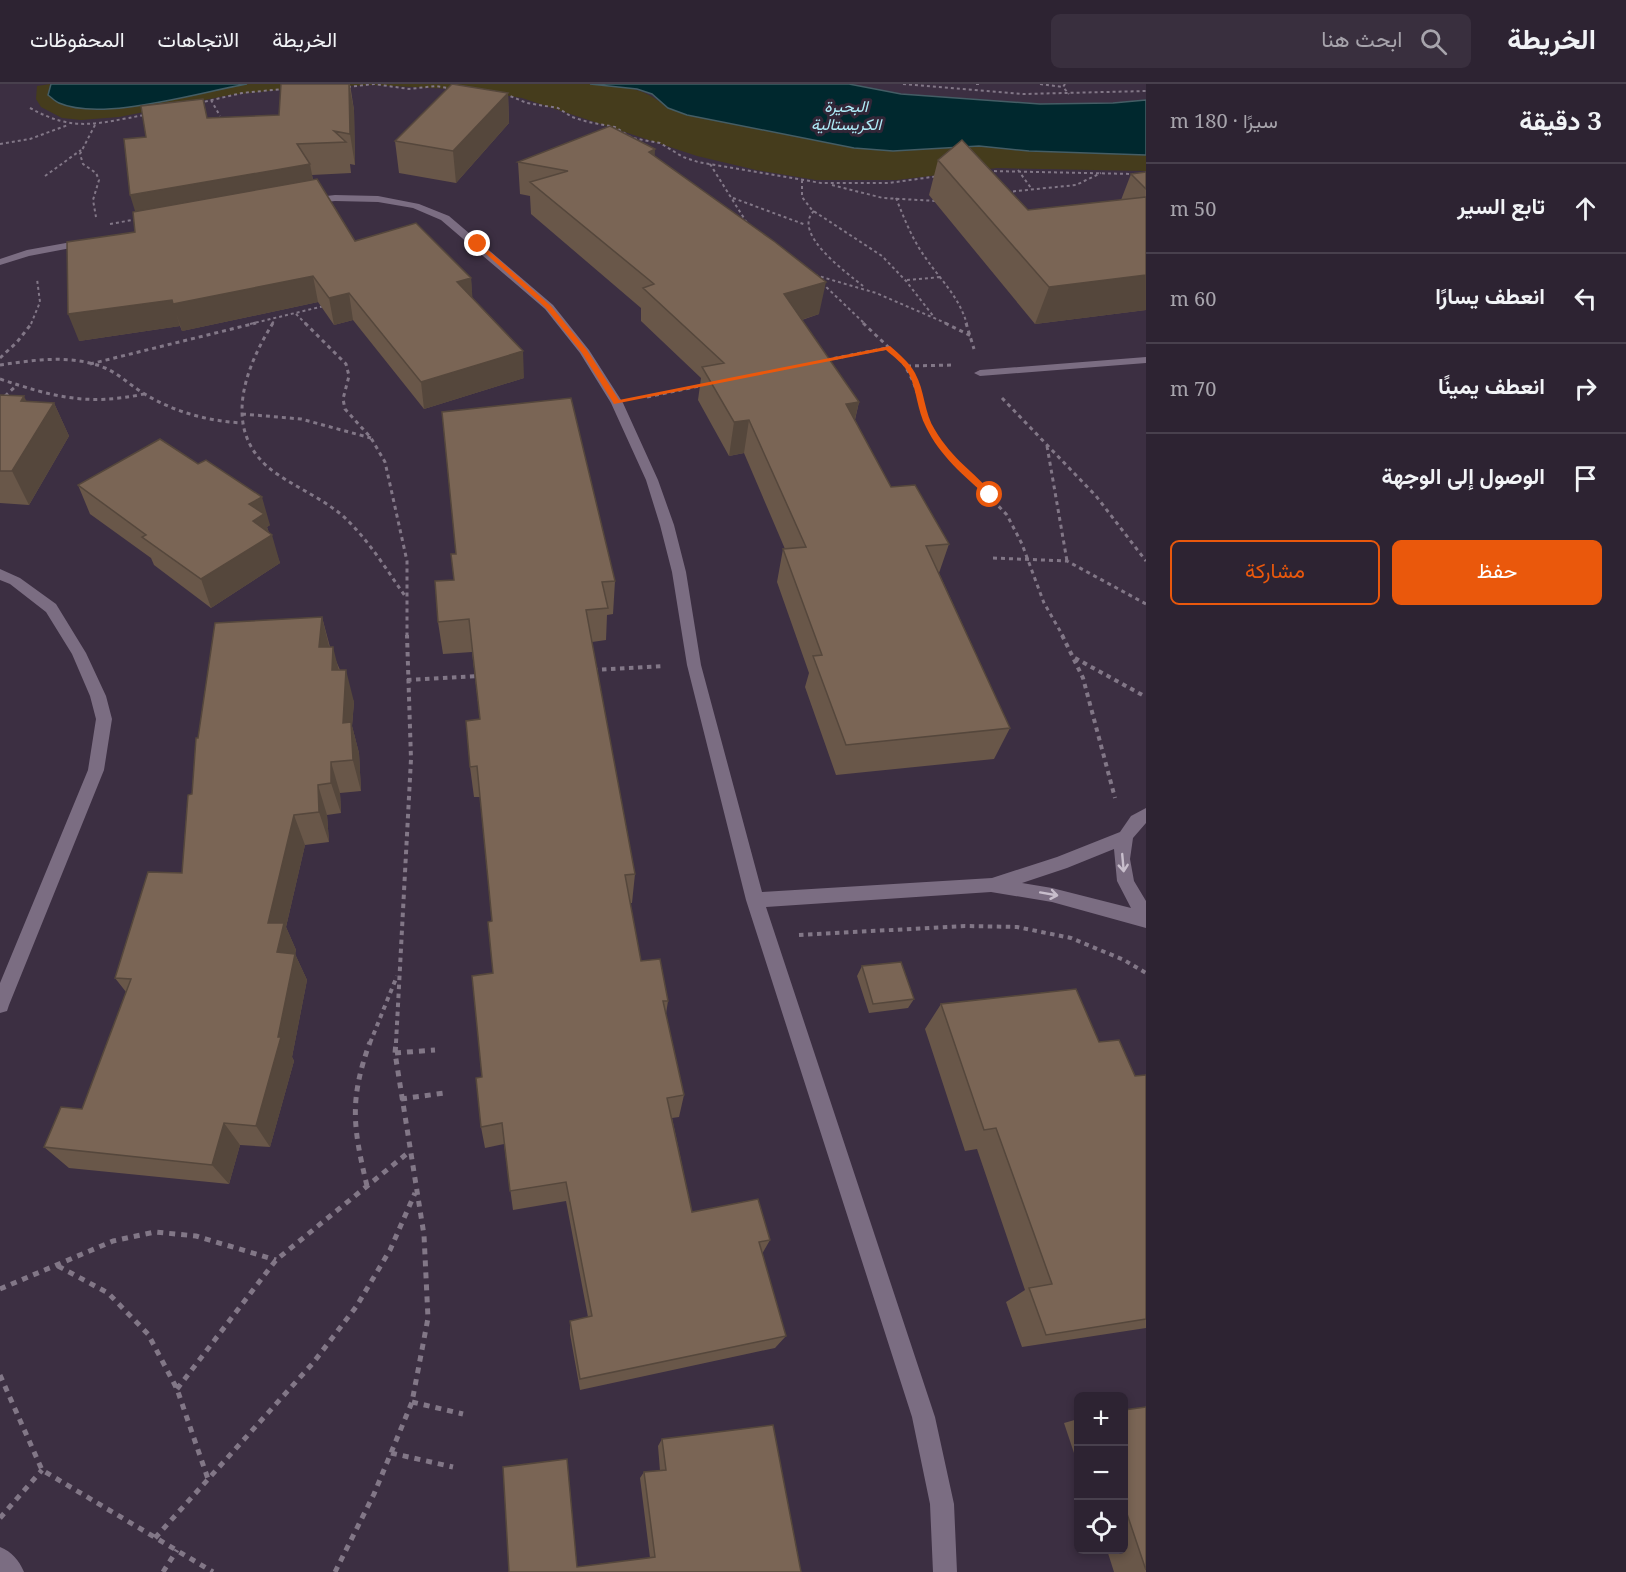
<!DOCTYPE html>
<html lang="ar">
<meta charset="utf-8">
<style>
:root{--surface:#2d2332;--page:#392f3e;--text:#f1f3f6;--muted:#a7a4ac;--line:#48404d;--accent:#ea580c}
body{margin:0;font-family:"Noto Serif",Vazirmatn,serif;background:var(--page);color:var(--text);direction:rtl}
.controls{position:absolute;right:18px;bottom:18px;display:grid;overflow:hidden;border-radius:9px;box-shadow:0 3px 9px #0003}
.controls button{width:54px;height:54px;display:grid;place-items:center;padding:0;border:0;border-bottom:2px solid var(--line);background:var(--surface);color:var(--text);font:30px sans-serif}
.stop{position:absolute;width:18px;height:18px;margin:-14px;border:4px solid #ea580c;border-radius:50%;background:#fff}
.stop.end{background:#ea580c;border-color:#fff;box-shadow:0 2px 6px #0008}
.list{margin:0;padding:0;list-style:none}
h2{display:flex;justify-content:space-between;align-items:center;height:78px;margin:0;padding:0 24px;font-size:26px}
h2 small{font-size:20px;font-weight:400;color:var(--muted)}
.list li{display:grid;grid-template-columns:39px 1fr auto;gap:18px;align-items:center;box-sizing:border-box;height:90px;padding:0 24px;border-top:2px solid var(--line)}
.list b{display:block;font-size:22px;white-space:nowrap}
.list em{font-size:20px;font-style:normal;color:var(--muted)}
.actions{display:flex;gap:12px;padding:18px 24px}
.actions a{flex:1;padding:14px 0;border:2px solid var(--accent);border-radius:9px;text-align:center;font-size:21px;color:var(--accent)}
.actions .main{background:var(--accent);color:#fff}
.icon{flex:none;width:33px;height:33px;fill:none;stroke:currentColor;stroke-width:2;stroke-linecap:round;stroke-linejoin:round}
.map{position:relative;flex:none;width:1146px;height:1488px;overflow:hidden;direction:ltr}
header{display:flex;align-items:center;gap:36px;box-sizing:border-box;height:84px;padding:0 30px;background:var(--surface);border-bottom:2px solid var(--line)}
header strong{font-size:28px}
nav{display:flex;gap:33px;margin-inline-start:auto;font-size:21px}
.search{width:420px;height:54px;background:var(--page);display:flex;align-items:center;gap:15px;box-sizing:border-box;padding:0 21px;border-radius:9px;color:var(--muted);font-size:22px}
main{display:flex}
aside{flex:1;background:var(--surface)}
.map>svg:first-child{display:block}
.sand{fill:#453c1c}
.water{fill:#00282e;stroke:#445d65;stroke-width:1.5}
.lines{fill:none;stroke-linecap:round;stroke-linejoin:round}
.path-far3{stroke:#827787;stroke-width:2;stroke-dasharray:3 3;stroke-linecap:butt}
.path-far2{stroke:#827787;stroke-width:3;stroke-dasharray:4 4;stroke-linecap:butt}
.path-far1{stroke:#827787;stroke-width:4;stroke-dasharray:4.5 4.5;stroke-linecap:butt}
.path{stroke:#827787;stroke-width:5;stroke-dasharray:6 6;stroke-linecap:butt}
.minor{fill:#7b6d82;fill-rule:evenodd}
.wall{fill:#695749}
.shaded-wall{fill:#55473c}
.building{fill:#7a6555;stroke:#55473c;stroke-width:1.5}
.oneway{stroke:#c8becc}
.route{fill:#ea580c}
.labels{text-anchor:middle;stroke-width:6;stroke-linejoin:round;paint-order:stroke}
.far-water-label{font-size:16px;font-style:italic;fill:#afecf8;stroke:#322637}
</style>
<header>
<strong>الخريطة</strong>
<div class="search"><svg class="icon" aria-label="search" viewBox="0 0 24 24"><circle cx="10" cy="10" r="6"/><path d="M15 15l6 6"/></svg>ابحث هنا</div>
<nav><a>الخريطة</a><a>الاتجاهات</a><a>المحفوظات</a></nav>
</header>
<main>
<aside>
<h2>3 دقيقة<small>سيرًا · 180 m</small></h2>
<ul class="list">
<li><svg class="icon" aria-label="ahead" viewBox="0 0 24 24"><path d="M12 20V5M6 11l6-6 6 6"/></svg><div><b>تابع السير</b></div><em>50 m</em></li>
<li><svg class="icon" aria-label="left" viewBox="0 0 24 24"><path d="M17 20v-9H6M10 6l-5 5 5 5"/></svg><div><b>انعطف يسارًا</b></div><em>60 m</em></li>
<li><svg class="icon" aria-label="right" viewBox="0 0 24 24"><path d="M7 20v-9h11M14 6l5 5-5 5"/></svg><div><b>انعطف يمينًا</b></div><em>70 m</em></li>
<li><svg class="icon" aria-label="arrive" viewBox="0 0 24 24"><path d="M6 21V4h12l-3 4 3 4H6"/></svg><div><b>الوصول إلى الوجهة</b></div></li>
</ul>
<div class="actions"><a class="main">حفظ</a><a>مشاركة</a></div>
</aside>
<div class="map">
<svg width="1146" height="1488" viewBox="0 0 1146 1488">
<rect width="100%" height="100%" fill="#3c2f42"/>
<path class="sand" d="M50,0l-2,11 117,5 82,-16h343c34,3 50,1 78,24l186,40 39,3 87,-5 49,5 117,4v16l-149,-3 -100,12h-81l-60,-10 -59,-14 -175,-58 -50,-8 -100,-5 -73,3 -69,7 -111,22 -38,3 -19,-2 -21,-11 -5,-8 1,-13z"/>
<path class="water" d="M51,0h196c-47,8 -145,38 -188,19 -3,-1 -7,-5 -11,-8z
M590,0h259l52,10 139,10 73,-1 33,-3v55l-117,-4 -50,-5 -86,5 -39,-3 -167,-33 -19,-7 -16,-14 -15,-5z"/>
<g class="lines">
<path class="path-far3" d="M903,0l121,10 122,-3
M976,0h5
M1040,0l23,3
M1065,0l-2,3 6,7
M348,3l26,-3 35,5 27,-3 17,3
M505,10l22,9 31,5 14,9 16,5 27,5 17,11 28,5 23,14 15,5 123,21h68l50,-7
M211,16l9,16
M199,19l43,-10 41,-4
M30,24c45,25 67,15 115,7
M95,41l-15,29 3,10 13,9 3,7 -6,20 3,17
M0,60l30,-5 38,-14
M710,80l37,59
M1018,86l13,18
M988,87l145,3
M45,92l36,-26
M802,96v17l10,13 70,46 24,25 28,36
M832,101l51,13 54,3
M1007,108l69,-7 25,-12
M733,114l73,27
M896,114c8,20 16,41 29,59 17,25 33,38 42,67
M814,127c-23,22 33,62 49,75
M110,140l28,-5
M815,191l61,18 72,31
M907,196l34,-3
M822,199l43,41
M296,230l10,10
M31,240l9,-22 -3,-23
M250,240l74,-18
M272,240l3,-5"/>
<path class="path-far2" d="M273,239c-30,48 -53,112 4,151 22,15 46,25 66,42 25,23 43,53 62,80
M305,239l41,41 3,12 -6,23 2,10 26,29 14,24 22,99v75
M863,239l39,37 11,21 16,44 12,21 66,69 15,29 22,59 19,33
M945,239l26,13
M966,239l8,26
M0,274l17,-16 15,-19
M826,276l61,-12
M90,280l166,-41
M0,281c34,-5 72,-11 105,3 14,6 25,17 38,25 31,19 64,28 100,30
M907,282l46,-1
M0,295c54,18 87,27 144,15
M5,312l12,-11
M647,313l57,-12
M1002,314l94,98 50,65
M242,330l59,5 70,19
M1047,362l20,115
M993,474l74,3 79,43"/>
<path class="path-far1" d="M1062,551l21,43 32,120
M1075,574l71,39
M593,586l71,-4
M407,596l71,-4
M799,851l166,-9 52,1 54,11 53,22 22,13
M370,959l27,-67
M396,959l15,-284 -4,-124"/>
<path class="path" d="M395,969l40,-3
M401,1015l43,-6
M367,1102c-14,-59 -18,-86 3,-144
M58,1182l50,27 40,41 29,55 31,90
M0,1205l113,-48 42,-9 41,4 80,24
M0,1291l42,95 171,102
M177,1305l99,-129 133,-108
M412,1318l51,12
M391,1369l62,14
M0,1434l42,-48
M155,1454l158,-175 43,-56 34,-57 25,-57
M163,1488l14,-22
M335,1488l39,-78 38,-92 16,-84 -4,-83 -29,-182 1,-11"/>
<path class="minor" d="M335,111l43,1 41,8 30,12 104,89 36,45 34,53 35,77 16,45 12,47 15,93 61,227 230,-14 65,-21 63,-25 11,-16 15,-8v15l-13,15 -3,21 4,22 12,20v27l-94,-26 -61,-10 -225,15 169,510 19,87 3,68h-24l-3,-68 -18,-87 -166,-517 -59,-235 -15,-93 -12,-47 -14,-45 -35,-77 -31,-50 -35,-44 -104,-89 -28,-12 -35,-6 -43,-1 -26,3 -5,-3 5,-3zM1114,765l3,32 14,27 -79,-20 -30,-5 45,-15z
M88,155l4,1v4l-63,12 -29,9v-6l27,-9z
M1146,273v6l-166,13 -6,-3 6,-3z
M0,485l20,9 36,26 30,49 20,43 6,23 -8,51 -95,235 -2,6 -7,2v-30l88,-213 8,-51 -6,-23 -18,-42 -26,-42 -36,-28 -10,-4z
M0,1463c12,5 19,13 24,25h-24z"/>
</g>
<path class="wall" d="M281,0h69l4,26 1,55 -5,-1 1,9 -39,2 1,5 42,61 116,37 1,20 52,80 -100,31 -71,-89 -19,5 -16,-23 -136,29 -2,-5 -101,15 56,-109v-21l11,-74 57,-38 4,19 72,-3z
M508,9l1,30 -53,60 -57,-10 -4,-32z
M655,72l164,158 -17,6 57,82 -4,18 36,67 58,57 -10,29 71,155 -16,31 -158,16 -31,-88 4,-14 -32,-91 6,-33h2l-41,-96 -15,3 -31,-56 3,-22 -60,-57v-13l-110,-94 -1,-18 -10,-2 -2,-32z
M938,76l90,50 93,-10 10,-26 15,-2v138l-111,14 -106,-129z
M0,311l26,6 28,2 15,33 -40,69 -29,-2z
M78,401l192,40 -3,2 13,36 -69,45 -57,-43 -3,-7 -61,-44z
M435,497h180l-2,33 -6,1 -1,25 -14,2 43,232 -3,29h-2l11,58 27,40 -2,13 18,81 -5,22 -7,1 20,94 78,28 -8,14 24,82 -11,12 -195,42 -10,-56v-13l18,-4 -22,-116 -53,9 -9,-66 -19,4 -4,-21 1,-50 11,-104 -1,-52 -12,-124h-6l-4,-30 10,-48 -8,-67 -29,2 -5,-32z
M322,533l8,30 24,55 -2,24 7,27 2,38 -21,2 1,20 -14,2 2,27 -24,3 -19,82 10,23 -1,4 12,26 -15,77 2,4 -24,86 -30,-2 -11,39 -160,-16 -25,-21 38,-38 44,-117 -11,-14 67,-105 10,-79 6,-56z
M862,882l52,33 -6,9 -39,5 -12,-37z
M941,920l158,38 36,34 11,-1v253l-124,19 -16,-45 19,-12 -48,-141 -12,2 -40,-122z
M1146,1323v165h-32l-7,-22h17v-140z
M1078,1335v46l-14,-42z
M662,1355l139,133 -224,-5 73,-9 -10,-80 4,-6 16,-1 -2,-25z"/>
<path class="shaded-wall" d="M349,0l5,26 1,55 -5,-31z
M508,9l1,30 -53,60 -3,-32z
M655,65l-1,31 -5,-28z
M310,80l6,32 -176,31 -10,-32z
M1146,191v35l-111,14 14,-37z
M313,192l5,26 -136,29 -9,-27z
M471,194l2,27 -16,-23z
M826,198l-7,32 -40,13 5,-33z
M349,209l4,27 -19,5 -5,-27z
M172,216l8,26 -101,15 -11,-27z
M523,267l1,27 -100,31 -3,-27z
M24,312l15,32 15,-25 15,33 -40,69 -17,-34 9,-70z
M859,318l-8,33 -5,-31z
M749,336l-5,33 -15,3 5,-34z
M262,413l8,28 -3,2 3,9 2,-1 8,28 -69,45 -10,-29 48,-75z
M322,533l8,33 -11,-3z
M333,563l8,32 -9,-9z
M346,586l8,32 -2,24 7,27 2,38 -18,-68z
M331,678l9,31 1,20 -10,-30z
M318,701l9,30 2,27 -10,-30z
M294,731l11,30 -19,82 10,23 -1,4 12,26 -15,77 2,4 -24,86 -14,-21 21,-174 -9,-29z
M224,1039l16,22 -11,39 -17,-19z"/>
<path class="building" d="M281,0h68l1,50 -16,-3 12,11 -49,2 13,20 -180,31 -6,-56 22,-2 -5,-31 62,-7 4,19 72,-3z
M452,0l56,9 -55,58 -58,-10z
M610,42l45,23 -6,3 126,90 51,40 -42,12 75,108 -13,2 45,83 24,-2 34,59 -23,2 84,182 -164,17 -33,-89 9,-1 -39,-106 23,-2 -57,-127 -15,2 -32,-55 22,-4 -81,-75 11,-4 -124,-102 38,-11 -50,-9z
M962,56l66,70 118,-13v78l-97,12 -111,-127z
M1146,88v17l-15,-15z
M317,95l38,62 61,-18 55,55 -14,4 66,69 -102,31 -72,-89 -20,5 -16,-22 -140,28 -1,-4 -104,14 -1,-72 68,-10 -2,-20z
M0,311l24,1 -3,5 33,2 -42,68h-12z
M571,314l44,183 -13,1 6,26 -22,2 49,264 -10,1 16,86 19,-2 8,42h-5l21,94 -17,3 25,114 66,-13 12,41 -11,2 27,94 -206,43 -10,-58 22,-5 -26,-134 -56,9 -8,-68 -21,4 -5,-49 6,-1 -10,-101 21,-3 -5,-51 4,-1 -15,-155 -7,1 -4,-46 14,-2 -11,-100 -31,3 -3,-41 19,-1 -3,-26h5l-14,-142z
M160,355l38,25 8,-4 56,37 -13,7 15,10 -11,7 19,14 -71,44 -59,-42 4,-2 -68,-50z
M322,533l-3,30h14l-1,23h14l-3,53 8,-1 2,38 -22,2v21l-13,2 1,27 -25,3 -26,108h16l-7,29 18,2 -17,83h3l-25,89 -32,-3 -12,42 -168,-18 17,-40 21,2 49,-130 -16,-1 33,-106 34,1 6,-78 4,-1 4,-56h2l17,-115z
M901,878l13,37 -41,5 -11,-38z
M1076,905l23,53 20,-2 16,36 11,-1v244l-100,16 -17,-47 23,-4 -56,-156 -12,2 -43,-126z
M1146,1323v163l-22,-65v-95z
M773,1341l28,147h-292l-6,-105 64,-8 10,108 78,-10 -11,-85 22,-2 -4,-31z"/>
<defs><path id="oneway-shaft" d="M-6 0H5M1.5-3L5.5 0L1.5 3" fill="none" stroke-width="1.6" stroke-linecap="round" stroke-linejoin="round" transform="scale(1.5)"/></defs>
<g class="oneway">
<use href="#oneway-shaft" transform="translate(1123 779) rotate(85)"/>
<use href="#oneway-shaft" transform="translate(1049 810) rotate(10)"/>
</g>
<path class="route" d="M476,159h4l71,63 36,44 32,50 271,-54c9,8 19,16 25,27 10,18 9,40 20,57 18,30 38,41 59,65l-6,2c-24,-21 -48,-41 -62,-70 -9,-17 -9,-37 -17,-53 -5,-10 -15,-17 -23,-24l-272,54 -32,-51 -36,-45 -70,-63z"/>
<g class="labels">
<g class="far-water-label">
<text x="846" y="28">البحيرة<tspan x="846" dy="18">الكريستالية</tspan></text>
</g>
</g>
</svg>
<div class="controls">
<button>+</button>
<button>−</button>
<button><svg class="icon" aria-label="locate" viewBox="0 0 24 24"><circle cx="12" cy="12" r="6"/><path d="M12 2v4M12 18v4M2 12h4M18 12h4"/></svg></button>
</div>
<div class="stop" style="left:990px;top:411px"></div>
<div class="stop end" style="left:478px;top:160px"></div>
</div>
</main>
